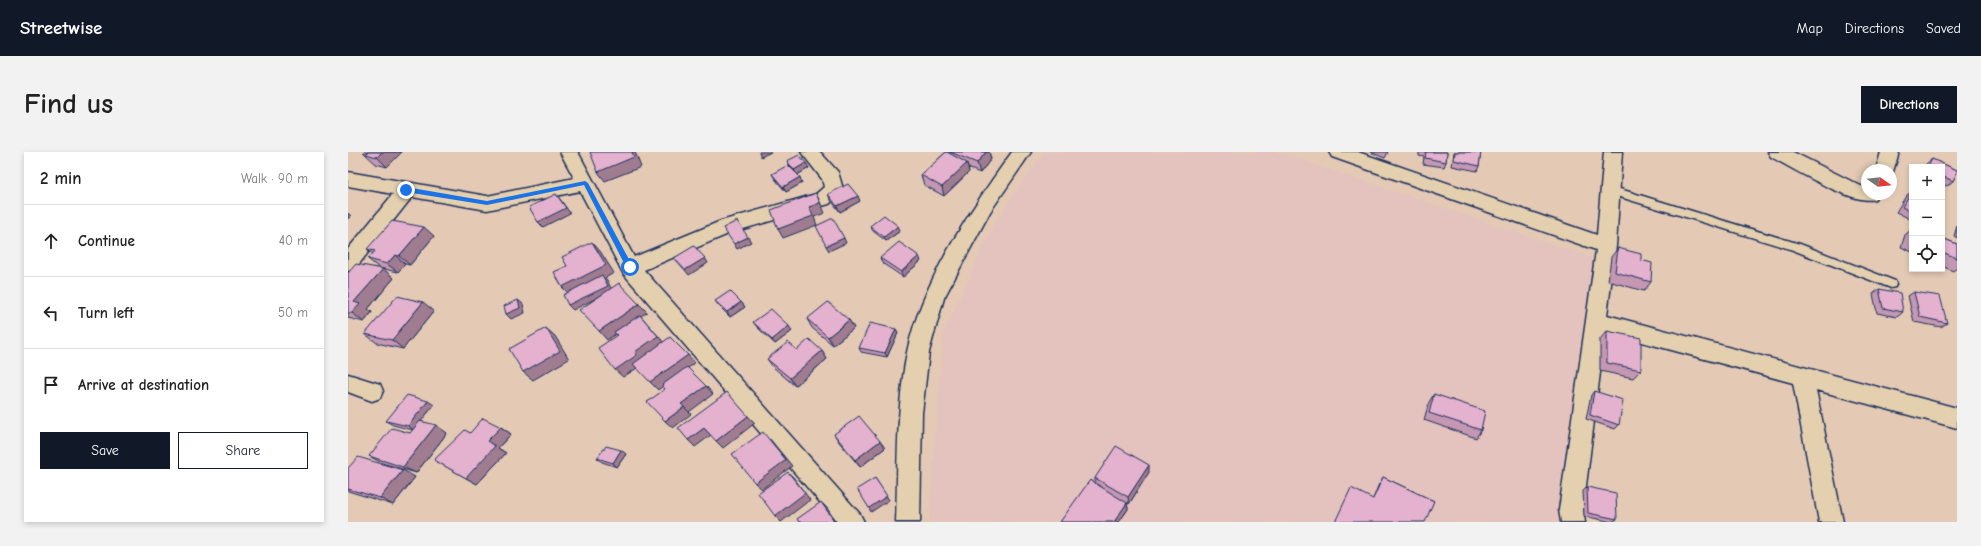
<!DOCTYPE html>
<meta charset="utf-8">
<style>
:root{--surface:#fff;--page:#f2f2f2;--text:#222;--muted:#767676;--line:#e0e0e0;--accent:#111827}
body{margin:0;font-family:"Comic Neue",sans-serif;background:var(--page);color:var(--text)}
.controls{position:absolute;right:12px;top:12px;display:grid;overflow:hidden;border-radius:0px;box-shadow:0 2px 6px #0003}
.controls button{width:36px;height:36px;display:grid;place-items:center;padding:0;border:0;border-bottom:1px solid var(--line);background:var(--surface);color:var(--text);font:20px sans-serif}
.compass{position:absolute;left:1513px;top:12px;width:36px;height:36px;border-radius:50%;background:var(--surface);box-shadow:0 2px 6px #0003;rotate:104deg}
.stop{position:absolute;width:12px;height:12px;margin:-9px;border:3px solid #1a73e8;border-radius:50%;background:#fff}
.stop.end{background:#1a73e8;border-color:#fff;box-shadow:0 1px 4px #0008}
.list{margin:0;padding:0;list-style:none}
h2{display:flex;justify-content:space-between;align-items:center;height:52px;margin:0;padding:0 16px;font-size:17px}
h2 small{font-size:13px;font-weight:400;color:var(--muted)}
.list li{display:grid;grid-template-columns:26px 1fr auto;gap:12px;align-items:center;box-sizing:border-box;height:72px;padding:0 16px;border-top:1px solid var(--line)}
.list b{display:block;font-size:15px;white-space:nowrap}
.list em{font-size:13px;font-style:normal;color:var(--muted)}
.actions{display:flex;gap:8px;padding:12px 16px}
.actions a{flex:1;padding:9px 0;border:1px solid var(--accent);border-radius:0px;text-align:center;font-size:14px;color:var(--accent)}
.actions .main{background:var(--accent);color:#fff}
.icon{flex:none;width:22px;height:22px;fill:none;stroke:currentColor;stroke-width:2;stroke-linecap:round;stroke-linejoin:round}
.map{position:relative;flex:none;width:1609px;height:370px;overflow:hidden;border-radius:0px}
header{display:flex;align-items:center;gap:24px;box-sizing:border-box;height:56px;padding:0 20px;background:var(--accent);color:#fff}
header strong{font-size:19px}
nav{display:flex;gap:22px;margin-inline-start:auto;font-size:14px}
.intro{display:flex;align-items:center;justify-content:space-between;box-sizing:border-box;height:96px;padding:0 24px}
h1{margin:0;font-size:28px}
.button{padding:10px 18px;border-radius:0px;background:var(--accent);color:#fff;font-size:14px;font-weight:700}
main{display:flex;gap:24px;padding:0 24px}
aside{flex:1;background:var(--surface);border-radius:0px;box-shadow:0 2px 6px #0003}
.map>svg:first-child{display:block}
.built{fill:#e4c2bd}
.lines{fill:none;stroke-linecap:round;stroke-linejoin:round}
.service-casing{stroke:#1b2f5e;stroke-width:3}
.minor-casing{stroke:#1b2f5e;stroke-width:3}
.service{fill:#e4d0ae;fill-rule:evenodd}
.minor{fill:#e4d0ae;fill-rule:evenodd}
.wall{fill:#c498b2;stroke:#1b2f5e}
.shaded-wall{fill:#a07c91;stroke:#1b2f5e}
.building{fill:#e4b1cf;stroke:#1b2f5e}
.route{fill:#1a73e8}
</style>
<header>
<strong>Streetwise</strong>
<nav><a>Map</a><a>Directions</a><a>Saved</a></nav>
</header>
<div class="intro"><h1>Find us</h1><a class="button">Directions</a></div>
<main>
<aside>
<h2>2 min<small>Walk · 90 m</small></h2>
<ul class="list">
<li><svg class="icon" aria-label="ahead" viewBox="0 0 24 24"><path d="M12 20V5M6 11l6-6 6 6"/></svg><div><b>Continue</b></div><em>40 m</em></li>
<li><svg class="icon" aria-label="left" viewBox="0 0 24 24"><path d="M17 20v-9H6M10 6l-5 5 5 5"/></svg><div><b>Turn left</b></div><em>50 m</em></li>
<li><svg class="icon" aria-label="arrive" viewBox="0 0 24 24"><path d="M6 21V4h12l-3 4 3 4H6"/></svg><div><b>Arrive at destination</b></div></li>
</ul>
<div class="actions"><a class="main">Save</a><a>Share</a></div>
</aside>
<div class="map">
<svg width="1609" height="370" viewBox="0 0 1609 370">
<rect width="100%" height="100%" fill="#e4cab5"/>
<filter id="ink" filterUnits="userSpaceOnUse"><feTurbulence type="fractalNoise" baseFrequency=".025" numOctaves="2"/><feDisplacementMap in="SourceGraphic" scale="8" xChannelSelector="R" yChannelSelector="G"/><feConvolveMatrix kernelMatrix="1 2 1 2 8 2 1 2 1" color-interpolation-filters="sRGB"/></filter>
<g filter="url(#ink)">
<path class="built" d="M696,0h233l322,108 -41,257 2,5h-631l14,-188 53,-114z"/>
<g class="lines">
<defs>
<path id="service" d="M1262,34l190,58 95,37 1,3 -1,3 -4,1 -98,-38 -186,-57 -2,-3 2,-3z"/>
<path id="minor" d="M212,0h18l56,105 87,-36 95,-27 8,-7 -2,-8 -21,-27h19l18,20 5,17 -2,5 -12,10 -96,28 -89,38 216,244 4,8h-27l-214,-249 -43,-82 -93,19 -75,-13 -57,72 -7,2v-22l45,-55 -45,-8v-14l139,24 87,-18z
M664,0h19l-41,60 -46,86 -15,54 -7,61 -2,109h-24c2,-56 0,-114 11,-170 14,-69 64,-143 105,-200z
M981,0h29l239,83 7,-83h18l-6,94 -9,69 350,93v20l-141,-38 27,132h-24l-26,-139 -188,-51 -22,178 2,12h-24l-2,-12 37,-260 -264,-93z
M1420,0h25l68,34 6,1v7h10l-2,5c-21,7 -83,-31 -104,-42z
M1533,0h18l-7,23 -1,-5h-15z
M0,222l32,10 3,7 -3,7 -8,3 -24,-9z"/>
</defs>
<use href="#service" class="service-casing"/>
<use href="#minor" class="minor-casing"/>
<use href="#service" class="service"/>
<use href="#minor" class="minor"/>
</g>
<path class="wall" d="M15,0h39l-15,15 -11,-3z
M598,0h43l2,7 -11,14 -12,-5 1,4 -25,24 -20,-11 -3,-10z
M1022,0h18l-3,6z
M1071,0h28l-1,10 -2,5 -21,-3 1,-7 -5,-1z
M1106,0h27l-2,14 -2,5 -25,-5z
M1584,7l25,11v2l-4,9 -6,5 -5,-2v-17h-17l1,-3z
M439,9l19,2 3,5 -12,7 5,8 -16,9 -11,-13 -3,-5 18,-8z
M1564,39v29l-16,-8 10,-16z
M480,42l32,7 -20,11 -10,-13z
M522,74h28l2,5 -14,10 -13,-10z
M1609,74v12l-3,-2z
M1564,77v23l-11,-5 4,-12z
M86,84l-24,29 -5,-1 -7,8 -19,-4 -11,-9 5,-5 -6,-5z
M1594,86l15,6v24l-4,3 -11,-5z
M1270,96l23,12 10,22 -7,9 -36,-10 3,-24z
M532,106l41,3 -18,16 -21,-14z
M35,117l11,9 -26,31 4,3 -8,10 -16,-4v-45z
M1531,137l24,23 -6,5 -20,-4 -4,-19z
M1566,140l33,31 -6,4 -27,-5 -6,-26z
M367,149l26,1 4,5 -15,10 -11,-11z
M86,159l-31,38 -26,-6 -12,-9z
M459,167l42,1 5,8 -21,17 -21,-17z
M405,170l39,9 -17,13 -18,-17z
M548,177l2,4 -11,24 -26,-5 -2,-4z
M1259,179l34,39 -8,8 -33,-7v-32z
M449,198l25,1 5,8 -32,27 -22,-19 -6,-8z
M1246,239l25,34 -4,4 -29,-10 5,-24z
M1086,242l47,36 -5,8 -52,-18 5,-18z
M86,253l-13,16 26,12 -31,40 -34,-10 -13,-7 41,-23 3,-3 -20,-5 -7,-4z
M153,275l10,7 -13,14 8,5 -29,31 -43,-24 36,-27z
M486,282l51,14 -25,19 -21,-25z
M278,302l-9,13 -15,-5 -5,-4z
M0,316l67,9 -22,28 -45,-14z
M801,320l-20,32 -2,-1 1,6 -9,13h-59l35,-39v-5z
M1035,325l51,24 -99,21 38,-23 5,-13z
M1239,335l30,32 -5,3 -28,-6 -1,-25z"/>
<path class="shaded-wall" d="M34,0h20l-15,15 -10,-10z
M284,0h3l6,15 -36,14 -7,-9z
M411,0h12l-10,5z
M638,0h3l2,7 -11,14 -3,-10z
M458,11l3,5 -12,7 -3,-5z
M619,11l2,9 -25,24 -2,-9z
M452,25l2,6 -16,9 -3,-5z
M468,41l9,20 -11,4 3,8 -34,13 -5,-9 31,-22z
M208,42l4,5 10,14 -27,14 -5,-5z
M510,44l2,5 -20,11 -3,-6z
M0,61l3,3 -3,3z
M550,74l2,5 -14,10 -2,-4z
M76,75l10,9 -24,29 -11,-9z
M400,85l3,5 -14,7 -3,-5z
M496,86l2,5 -17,8 -3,-5z
M244,90l8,9 14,22 -9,5 2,2 5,10 -39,20 -5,-5 3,-9 -9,-9z
M47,103l10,9 -7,8 -11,-8z
M571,104l2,5 -18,16 -2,-5z
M357,106l3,5 -19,12 -4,-5z
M35,117l11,9 -26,31 4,3 -8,10 -12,-9 2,-11z
M170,148l5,4 2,9 -14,6 -5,-5z
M75,150l11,9 -31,38 -11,-9z
M393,150l4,5 -15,10 -3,-5z
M291,152l8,8 -6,4 25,29 -21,18 -22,14 -8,-7 20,-18 6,-36 -34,24 -8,-9z
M501,168l5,8 -21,17 -5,-8z
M441,174l3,5 -17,13 -3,-4z
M198,176l9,8 14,23 -36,21 -10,-8z
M548,177l2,4 -11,24 -2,-4z
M474,199l5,8 -32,27 -5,-8z
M340,203l7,8 -37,27 -8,-8z
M358,234l7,8 -24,18 -8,-8z
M80,249l6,4 -20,25 -6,-4z
M336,255l7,7 -18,14 -8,-7z
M400,264l7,7 -32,25 -7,-7z
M88,273l11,8 -31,40 -13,-6z
M153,275l10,7 -13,14 8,5 -29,31 -11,-6 21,-37z
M356,276l7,7 -16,12 -7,-7z
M422,287l22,27 -30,23 -7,-6z
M532,289l5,7 -25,19 -5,-7z
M273,298l5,4 -9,13 -4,-4z
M801,313v7l-20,32 -1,-7z
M55,318l12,7 -22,28 -13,-7z
M440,320l6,6 16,22 -29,22 -6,-6z
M527,326l14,22 -18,12 -2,-4z
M473,350l6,6 9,14h-1z
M779,351l1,6 -9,13h-5z"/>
<path class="building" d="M20,0h14l-5,5 -11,-3z
M242,0h42l2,5 -36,15z
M598,0h1l20,11 -25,24 -21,-12z
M602,0h36l-9,11z
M1078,0h21l-1,10 -21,-4z
M1107,0h26l-2,14 -25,-6z
M451,3l7,8 -12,7 -7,-9z
M1584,7l25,11v2l-4,9 -11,-5v-9h-14z
M440,13l12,12 -17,10 -11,-13z
M500,32l10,12 -21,10 -9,-12z
M1564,39v21l-10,-5z
M468,41l4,10 -11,4 4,9 -35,13 -7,-19z
M208,42l10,14 -28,14 -9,-15z
M536,63l14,11 -14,11 -14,-11z
M485,66l11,20 -18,8 -10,-20z
M44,69l32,6 -25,29 -4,-1 -8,9 -19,-5 7,-8 -8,-2z
M389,69l11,16 -14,7 -11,-16z
M1594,86l15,6v14l-15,-6z
M244,90l14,23 -44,22 -8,-15 13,-6 -5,-9z
M551,90l20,14 -18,16 -21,-14z
M346,94l11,12 -20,12 -11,-12z
M1270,96l23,6v6l11,3 -1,19 -36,-10z
M8,112l27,5 -29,33 6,2 -8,9h-4v-40z
M254,123l6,11 -40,19 -5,-10z
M271,131l20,21 -40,27 -20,-21z
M1531,137l21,4 3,19 -20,-4z
M382,139l11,11 -14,10 -12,-11z
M1566,140l26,4 7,27 -27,-6z
M49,144l26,6 -31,38 -27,-6z
M170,148l2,8 -14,6 -2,-8z
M480,150l21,18 -21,17 -21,-18z
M423,157l18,17 -17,14 -19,-18z
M292,163l18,21 -23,16 2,3 -22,15 -17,-22 19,-13 -3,-3z
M522,171l26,6 -11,24 -26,-5z
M198,176l14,23 -37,21 -14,-23z
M1259,179l34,7v32l-34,-7z
M322,185l18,18 -38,27 -17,-18z
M461,187l13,12 -32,27 -23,-19 21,-17 9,8z
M339,215l19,19 -25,18 3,3 -19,14 -18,-19 18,-13 -3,-4z
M1246,239l29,9 -4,25 -29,-10z
M379,240l21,24 -32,25 -12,-13 -16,12 -10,-12z
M1086,242l51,17 -4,19 -52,-17z
M59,243l21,6 -20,25 -22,-5z
M511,264l21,25 -25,19 -21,-26z
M135,266l18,9 -14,14 8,5 -29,32 -32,-18 31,-30 5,3z
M72,269l16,4 -33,42 -34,-11 23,-28 18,5z
M415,280l23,28 -31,23 -23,-29z
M258,294l15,4 -8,13 -16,-5z
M768,294l33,19 -21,32 -33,-19z
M10,305l45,13 -23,28 -32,-9v-21z
M440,320l17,21 -30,23 -17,-23z
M1035,325l51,24 -9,21h-90l16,-34 22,11z
M527,326l12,18 -18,12 -12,-19z
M742,328l37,23 -13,19h-54z
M1239,335l29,6 1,26 -29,-6z
M473,350l14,20h-36l-2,-3z"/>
</g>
<path class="route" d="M237,29l3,2 44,82v4h-5l-43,-84 -97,20 -81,-13 -2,-2 2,-3 81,14z"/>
</svg>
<div class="controls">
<button>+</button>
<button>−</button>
<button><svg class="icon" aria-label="locate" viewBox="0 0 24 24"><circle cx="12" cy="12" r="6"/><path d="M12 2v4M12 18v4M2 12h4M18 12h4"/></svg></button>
</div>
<svg class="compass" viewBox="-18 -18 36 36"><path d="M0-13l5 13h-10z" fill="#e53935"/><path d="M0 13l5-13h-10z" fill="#767676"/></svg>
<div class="stop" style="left:282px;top:115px"></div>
<div class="stop end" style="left:58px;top:38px"></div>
</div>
</main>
